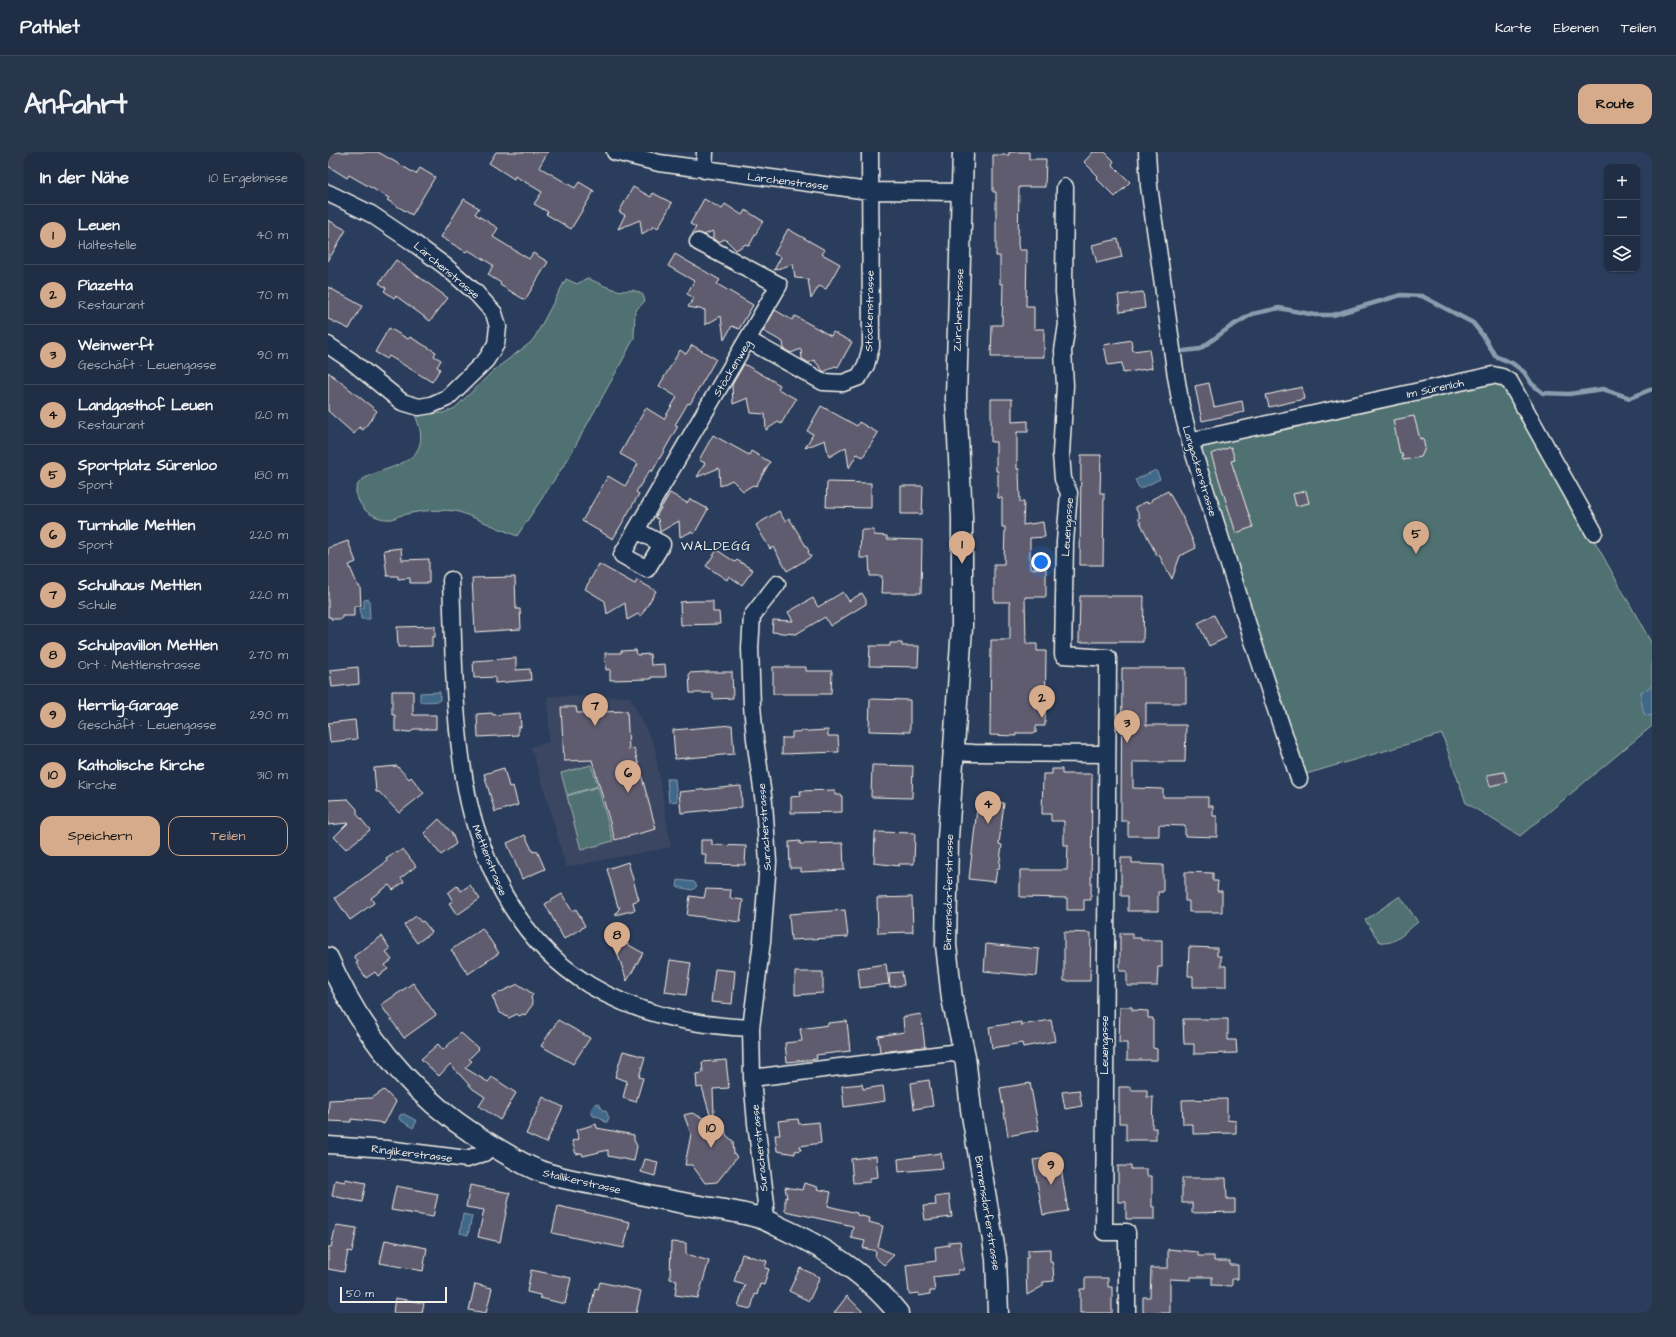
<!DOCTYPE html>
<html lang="de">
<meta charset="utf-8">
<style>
:root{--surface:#202e45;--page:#28364c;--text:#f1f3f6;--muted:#a2a8b3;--line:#3d4a5e;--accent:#d6ab8b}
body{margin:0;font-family:"Architects Daughter",sans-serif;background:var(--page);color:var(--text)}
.controls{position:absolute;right:12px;top:12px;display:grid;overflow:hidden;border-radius:8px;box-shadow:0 1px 3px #0004}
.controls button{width:36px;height:36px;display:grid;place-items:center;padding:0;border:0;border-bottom:1px solid var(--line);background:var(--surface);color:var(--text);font:20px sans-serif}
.scale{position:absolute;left:12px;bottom:10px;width:107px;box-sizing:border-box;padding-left:4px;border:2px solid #f4f1e8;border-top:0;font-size:11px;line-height:14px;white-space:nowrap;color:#f4f1e8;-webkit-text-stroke:3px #1d3557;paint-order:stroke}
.you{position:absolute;left:713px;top:410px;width:14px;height:14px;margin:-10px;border:3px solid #fff;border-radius:50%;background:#1a73e8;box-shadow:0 0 0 6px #1a73e833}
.badge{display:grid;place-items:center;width:26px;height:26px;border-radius:50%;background:var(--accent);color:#111;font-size:13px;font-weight:700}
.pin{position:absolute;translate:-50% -33px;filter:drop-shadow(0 1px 2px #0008)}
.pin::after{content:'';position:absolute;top:21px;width:14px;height:12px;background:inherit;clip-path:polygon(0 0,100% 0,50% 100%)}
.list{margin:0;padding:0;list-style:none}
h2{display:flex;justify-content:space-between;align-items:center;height:52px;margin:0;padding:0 16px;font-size:17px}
h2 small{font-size:13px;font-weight:400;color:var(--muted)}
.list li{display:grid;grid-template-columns:26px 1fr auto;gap:12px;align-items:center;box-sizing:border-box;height:60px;padding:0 16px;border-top:1px solid var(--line)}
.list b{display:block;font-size:15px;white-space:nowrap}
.list p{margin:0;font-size:13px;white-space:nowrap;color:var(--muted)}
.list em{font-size:13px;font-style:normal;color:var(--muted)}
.actions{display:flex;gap:8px;padding:12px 16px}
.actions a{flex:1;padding:9px 0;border:1px solid var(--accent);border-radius:12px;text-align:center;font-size:14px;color:var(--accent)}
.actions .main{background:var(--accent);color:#111}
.icon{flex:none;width:22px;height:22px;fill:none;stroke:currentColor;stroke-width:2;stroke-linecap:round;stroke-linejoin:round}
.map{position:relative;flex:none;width:1324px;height:1161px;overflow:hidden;border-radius:12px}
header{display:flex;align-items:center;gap:24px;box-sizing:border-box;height:56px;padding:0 20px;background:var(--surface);border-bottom:1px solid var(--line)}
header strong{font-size:19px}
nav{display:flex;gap:22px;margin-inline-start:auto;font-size:14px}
.intro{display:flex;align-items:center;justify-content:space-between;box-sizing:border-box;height:96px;padding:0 24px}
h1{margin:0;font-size:28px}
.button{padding:10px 18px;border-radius:12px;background:var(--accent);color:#111;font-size:14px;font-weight:700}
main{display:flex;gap:24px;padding:0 24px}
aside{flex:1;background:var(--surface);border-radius:12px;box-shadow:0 1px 3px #0004}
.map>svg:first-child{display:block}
.built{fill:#3b4662}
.green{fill:#4f7172;stroke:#a2b1ad}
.water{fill:#406788;stroke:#889eae}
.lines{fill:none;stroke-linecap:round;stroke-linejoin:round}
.stream{stroke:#889eae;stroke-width:4.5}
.building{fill:#615c6f;stroke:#f4f1e8}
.minor-casing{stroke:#f4f1e8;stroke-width:19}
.major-casing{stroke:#f4f1e8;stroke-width:23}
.minor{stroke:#1d3557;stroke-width:16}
.major{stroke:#1d3557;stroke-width:20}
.labels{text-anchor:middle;stroke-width:3;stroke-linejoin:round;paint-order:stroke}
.street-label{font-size:11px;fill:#f4f1e8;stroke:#1d3557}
.quarter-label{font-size:13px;letter-spacing:1px;fill:#f4f1e8;stroke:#1d3557}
</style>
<header>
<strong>Pathlet</strong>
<nav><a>Karte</a><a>Ebenen</a><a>Teilen</a></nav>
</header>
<div class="intro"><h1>Anfahrt</h1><a class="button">Route</a></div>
<main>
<aside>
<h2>In der Nähe<small>10 Ergebnisse</small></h2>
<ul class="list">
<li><span class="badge">1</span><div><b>Leuen</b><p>Haltestelle</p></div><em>40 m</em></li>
<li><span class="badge">2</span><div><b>Piazetta</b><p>Restaurant</p></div><em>70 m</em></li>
<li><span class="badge">3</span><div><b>Weinwerft</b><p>Geschäft · Leuengasse</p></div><em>90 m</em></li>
<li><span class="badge">4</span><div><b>Landgasthof Leuen</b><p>Restaurant</p></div><em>120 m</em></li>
<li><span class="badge">5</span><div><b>Sportplatz Sürenloo</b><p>Sport</p></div><em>180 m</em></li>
<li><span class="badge">6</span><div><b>Turnhalle Mettlen</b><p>Sport</p></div><em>220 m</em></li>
<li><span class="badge">7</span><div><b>Schulhaus Mettlen</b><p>Schule</p></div><em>220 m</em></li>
<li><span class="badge">8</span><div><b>Schulpavillon Mettlen</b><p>Ort · Mettlenstrasse</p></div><em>270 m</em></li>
<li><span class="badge">9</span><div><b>Herrlig-Garage</b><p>Geschäft · Leuengasse</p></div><em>290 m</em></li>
<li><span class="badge">10</span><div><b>Katholische Kirche</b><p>Kirche</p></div><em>310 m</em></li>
</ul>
<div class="actions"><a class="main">Speichern</a><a>Teilen</a></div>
</aside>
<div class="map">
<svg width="1324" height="1161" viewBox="0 0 1324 1161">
<rect width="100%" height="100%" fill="#2b3d5c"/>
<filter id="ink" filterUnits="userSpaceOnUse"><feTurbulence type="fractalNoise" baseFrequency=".025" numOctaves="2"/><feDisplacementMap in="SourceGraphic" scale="8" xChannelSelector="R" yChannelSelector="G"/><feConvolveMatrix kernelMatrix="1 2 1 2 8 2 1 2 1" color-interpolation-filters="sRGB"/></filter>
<g filter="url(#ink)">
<path class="built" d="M220,544l82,1 24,48 17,102 -105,20 -17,-62 -18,-58 18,-5z"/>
<path class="green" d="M259,126c10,4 20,10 30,12 12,3 13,-4 26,5l2,6 -10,10 -1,27 -14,27 -52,94 -51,77c-15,-6 -30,-13 -45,-19 -5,-2 -12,-5 -17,-6 -9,-1 -22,-1 -31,0 -7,1 -14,2 -21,4 -4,0 -7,3 -11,4 -10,1 -21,-3 -28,-10 -3,-4 -7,-10 -8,-16 -3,-32 88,-14 59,-78l12,-2h16l12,-5 39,-38 36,-27 5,-6 31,-58 11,5z
M1167,227l12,5 145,260v82l-132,110 -54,-33 -24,-69 -139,41 -102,-318 1,-8 5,-5z
M263,613l7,21 -31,9 -6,-22z
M270,635l15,54 -32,9 -14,-54z
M1072,744l18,26c-10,7 -26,27 -39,19l-14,-21z"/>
<path class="water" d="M828,318l4,9 -20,10 -5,-9z
M41,447l1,20h-9l-1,-11h4v-8z
M1324,534v29l-4,1 -4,-2 -3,-14v-8z
M112,540v9l-20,1v-9z
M339,627h8l2,22 -8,1z
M350,728l16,2 3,4 -4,4 -16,-3z
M268,951l3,1 4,6 3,1 3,7 -2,4h-2l-5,-5 -7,-1 -2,-7z
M76,962l13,7 -4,7 -14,-9 1,-4z
M135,1062l9,2 -4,19 -8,-2z"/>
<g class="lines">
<path class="stream" d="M856,199l16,-2 30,-22 22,-13 27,-6 36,7h18l68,-20 21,1 51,27 11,14 11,19 17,7 12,9 8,12 11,9 26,1 34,-5 27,9 22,-9"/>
</g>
<path class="building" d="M0,0h50l38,22 4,-6 15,9 -23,38 -25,-15 2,-2 -40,-23 -2,3 -19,-12z
M168,0h52l-9,15 36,21 4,-6 15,9 -23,38 -25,-15 2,-2 -14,-8 8,-12 -27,-16 -1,3 -25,-16z
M681,0h20v7h17l-1,28h-26l-1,57 1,6h8l-1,56h8v23h10v28h-53l1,-32h10l1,-41h-3v-28h-4v-64h-3v-37h16z
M765,0h12l9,9 -2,3 18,18 -15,15 -19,-19 2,-2 -14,-14z
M305,35l18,10 2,-4 19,10 -14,25 -3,-2 -13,8 -2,-14 -22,9 7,-14 -6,-3z
M136,47l15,9 -4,6 23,14 -5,9 36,22 4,-6 15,9 -23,38 -25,-15 1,-2 -13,-8 5,-10 -25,-15 -2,2 -25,-15z
M376,47l18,10 3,-5 17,11 3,-5 18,11 -14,25 -3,-2 -10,6 -11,-11 -6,3 -6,-3v-8l-9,4 -6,-2 -6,2 4,-8 -6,-3z
M0,68l18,10 -18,31z
M460,77l37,21 -3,4 18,10 -14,25 -7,-3 -8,13 -3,-20 -13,-1 -2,-14 -19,6 7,-13 -7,-3z
M790,87l4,18 -25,6 -5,-18z
M347,102l45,26 -3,4 36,21 -14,24 -7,-3 -8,14 -3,-24 -16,9v-15l-17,-3 6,-9 -7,-4 7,-13 -26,-15z
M68,108l52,38 -18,23 -34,-25 -2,2 -10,-7 2,-3 -7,-5z
M0,135l34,19 -13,23 -21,-10z
M815,140l2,16 -25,4 -2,-17z
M447,158l17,10 3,-4 36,20 2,-4 19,10 -14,25 -3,-1 -11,6 -10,-12 -5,3 -7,-4 -1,-10 -10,4 -7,-4 -1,-7 -20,-11z
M61,176l19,11 2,-2 26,15 -2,4 7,4 -4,7 3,2 -8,13 -43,-26 -2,3 -12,-7z
M803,188l2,11 16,-2 3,19 -29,5 -1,-10 -14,2 -4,-20z
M364,193l24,14 -26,45 -2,-1 -13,22 3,1 -26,46 -2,-2 -14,22 3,2 -26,45 -31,-18 26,-45 17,10 13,-22 -18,-10 26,-46 18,11 13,-22 -18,-11 21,-36 6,4z
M416,212l36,21 -2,4 18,10 -15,25 -3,-2 -12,8 -1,-16 -14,-1 -3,-15 -15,6 -1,-19z
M0,220l49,39 -14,19 -4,-3 -5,7 -26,-23z
M881,231l5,24 28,-6 2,11 -42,9 -7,-35z
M974,235l2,12 -35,8 -3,-12z
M663,247h21v23l16,-1v11h-11v37h2l1,33h4l-1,23 20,-3 2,15 -15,1v31l16,-1v29h-21l1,47h11v7h9l-1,75h-9v7h-20v3l-26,-1 1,-95h19v-38h-16v-38h10l1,-37h-3v-29h-4v-27h-2v-29h-5z
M493,254l36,20 2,-4 19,11 -15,24 -6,-3 -8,14 -3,-21 -17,10 -4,-17 -20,8 8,-14 -6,-3z
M1086,264l6,23 3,-1 2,10 -4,9 -18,3 -1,-6h-2l-7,-34z
M385,283l36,20 2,-4 19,11 -14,24 -3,-1 -10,6 -11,-11 -12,6 -1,-18 -22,9 8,-14 -6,-3z
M903,295l4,13 -4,1 22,66 -17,6 -25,-79z
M753,303h20l-1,38h4l-1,72h-23z
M499,330l44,1v25l-45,-1z
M573,334h22l-1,28h-21z
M840,339l14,25 14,32 -16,8 -8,23 -13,-24 -2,1 -19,-38 2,-1 -5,-10 11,-5 4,1 2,-4z
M978,339l3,12 -13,3 -3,-12z
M342,341l17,10 3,-4 18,10 -14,25 -3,-2 -11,5 -1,-16 -19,11 -2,-13 -3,-1z
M451,359l6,10 4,-3 20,33 -1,1 3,5 -24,14 -14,-24 -3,2 -14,-24z
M533,378h13v5l13,1v3l35,1 -1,53h-40l1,-17h-12l-1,-18h-9z
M20,389l8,21 -7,3 9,21h2l1,20h-7v10h-12v3h-11v-2h-3v-69z
M73,396l1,12 27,-1v24h-19v-5l-12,1v-3h-11l-3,-26z
M389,398l18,12 2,-2 16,10 -11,15 -13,-9 -2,4 -21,-14z
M271,412l36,20 2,-4 19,11 -15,25 -3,-2 -11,6 -2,-17 -18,11 -2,-13 -20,-12z
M187,425l1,32h4l1,20 -46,3 -3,-54z
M515,440l6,9 13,-8 4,7v4l-36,22 -5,-9 -29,17 -24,-2 1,-12 20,1 -5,-9 25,-14 5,9z
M752,444h64l-1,46h-64z
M364,449h21v11h6l1,12 -39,1 -1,-23z
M886,463l12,23 -17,8 -11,-23z
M107,474v11h-3v9l-34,1 -1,-20z
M562,491h12v3h17l-1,21 -49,-1 1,-20h20z
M308,498l1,5 13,-1 1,11 14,-1 1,13h-15v2l-41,1v-11l-4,1 -1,-17h16v-2z
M188,506v12l14,-1 1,11 -36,3v-6l-21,1 -1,-17z
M30,515l1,17 -27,3 -2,-17z
M445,515h33v4h26l-1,23h-58z
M794,516h64v35h-40v22h40l-1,37h-52v26l30,1v8h45v9h5v10h4v21l-32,-1v-10l-26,-1v11h-31v-15h-7z
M379,520h25l1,26 -20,1v-6h-23l-1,-20z
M64,539h21v24h23v14h-22l-3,3 -16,-1v-16h-3z
M542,547l40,1v32l-41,-1z
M233,555h15l1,6 50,-2 2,39 5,-2 22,81 -41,11 -23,-80 -28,1z
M164,561l1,2 27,-2 1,14h-3v8l-40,2 -1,-23z
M27,568l2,19 -27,3 -2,-19z
M404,573l2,29 -59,5 -2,-29z
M500,578v6h10l1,16 -57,2v-16h10v-6z
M544,613l41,1 -1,32 -41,-1z
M69,614l12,13 2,-2 13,16 -25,20 -20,-21h-3l-2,-24z
M176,616l5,19 4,-1 5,19 -23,7 -11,-38z
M724,617h10v5h30l-1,126h-7v10h-17v-12l-47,-1v-27h47l1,-25h-4v-24h-13v-7h-9l1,-40h9z
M1176,620l3,10 -17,4 -3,-11z
M413,634l1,21 -61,6 -2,-21z
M507,638v5h7v17l-51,1v-16l10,-1 -1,-5z
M20,647l9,10v5l13,16 -24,19 -12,-12 14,-14 -20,2v-25z
M650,648l26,3 -5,41 3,1 -3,24h-2l-2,13 -26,-3z
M111,667l13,14 4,11 -15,11 -17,-22z
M547,680l40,1 -1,31h-15v2l-25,-3z
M197,683l8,17 4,-1 8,18 -23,10 -15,-36z
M373,688h11v5l34,1 -1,19 -40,-1 1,-10h-5z
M472,689v3l43,-1 1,27 -43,2v-4h-11l-1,-26z
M75,697l13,17 -15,12 3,4 -11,8 -4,-5 -18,13 3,5 -24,17 -15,-22 47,-33 5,-4 -1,-2 10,-7 1,1z
M793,706h11v5h9v1l22,1v27h-5v19h-30v-15h-7z
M300,710l11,38 -6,2 2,8 -20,5 5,-8h-2l-11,-38z
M857,720l28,1v8h5l-1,10h5v21h-33v-11h-4z
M142,733l10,14 -23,16 -8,-12 4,-2 -5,-8 9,-7 4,5z
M378,737l25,1 -1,8 13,2 -3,22 -53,-7 3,-19 14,2z
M234,742l10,17 4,-2 9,17 -21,13 -19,-35z
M584,745l1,35 -35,1 -1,-35z
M517,758l3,27 -57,3 -2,-26z
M88,764l5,6 2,-1 9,11 -15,11 -13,-18z
M154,776l17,25 -31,21 -17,-24z
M736,780l27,1 -1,48h-26z
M792,781h12v5h9v2h21v27h-4l-1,19h-30v-15h-7z
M283,783l32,18 -16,28z
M54,784l8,13 -4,3 6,8 -7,5 3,4 -10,7 -3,-4 -9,6 -10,-15 2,-1 -4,-6z
M658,792l53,5 -2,27 -53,-5z
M861,795l28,1v8h4v10h5v21h-33v-11h-5z
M342,808l21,3 -5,32 -21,-3z
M558,812l3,20 -29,4 -2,-20z
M387,817l20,2 -3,33 -21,-2z
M467,820h28v21l-28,2z
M574,820l2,13 -14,2 -1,-14z
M85,831l23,32 -32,23 -23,-33z
M190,832l15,10 -2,4 2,6 -8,11 -2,-1 -4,2 -2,-2 -8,4 -10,-6 -7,-16z
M792,855h12v3l16,1v7h5v30l4,1v11h-30v-17h-8z
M593,862l4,33 -45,5 -2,-16 26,-4 -1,-15z
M855,867h45v21h8l1,13 -43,1v-10h-10z
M230,868l32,18 -17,26 -32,-18z
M723,868l4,21 -32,6 -1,-4 -30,5 -3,-21 32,-5v3z
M519,869l3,30 -34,4 1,4 -30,3 -2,-19 17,-2 -2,-12 28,-4v-2z
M133,881l18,16 -10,10 3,2 -7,7 23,14 4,-5 24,16 -16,27 -21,-14 6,-9 -12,-8 -23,-25 -11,12 -18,-17 17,-15 5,6z
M295,899l22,6 -6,20 4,1 -7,24 -13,-4 4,-17 -12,-4z
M398,908l3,28 -16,1 1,25h-2l13,11 1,10 7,6 1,13 3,3 -20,25 -12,1 -13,-18h-7l6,-31 -7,-19 8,-2 20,9 -10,-35 -5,1 -1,-14 7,-1 -1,-11z
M601,928l4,26 -19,3 -3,-26z
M702,931l9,47 -31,6 -8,-48z
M534,932l1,5 20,-3 2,15 -41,6 -2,-21z
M791,935h12v3h16v7h6l-1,31h4v12h-30v-17h-7z
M56,938l12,12 -12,22 -6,-2 -27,-3v3l-23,-1 1,-21 43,-2z
M751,938l3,16 -17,3 -3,-17z
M215,945l20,10 -17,36 -20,-9z
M899,947v21l9,1v12l-43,1v-10h-10l-1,-24z
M470,967l1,5 20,-2 2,21 -21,3 1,4 -6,1v3l-18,-3 -2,-16h5l-2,-14z
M268,972l1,4 37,7v5l3,6 -3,15 -26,-5v-6l-25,6 -1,-3 -6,1 -4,-13 7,-2 -3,-9z
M613,1001l2,15 -44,4 -1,-13z
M548,1004l2,21 -8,1v4l-17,1 -2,-24z
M731,1004l9,55 -25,4 -10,-55z
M317,1007l13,3 -3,14 -14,-4z
M790,1014h13v3h16v7h5v31h3v12h-29v-17h-8z
M854,1026h44l1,21h8v13l-43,1v-10h-10z
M17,1027l21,4 -4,19 -30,-6 3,-16 10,2z
M476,1031l14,4 -1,2 14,3 -3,14 29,7v2l13,3 -1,4 14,4 -5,21 16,8 -10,10 -9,-8 1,-6 -13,-3 2,-7 -14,-3 2,-12 -68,-15v-14l2,1 -2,-11 17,3z
M142,1033l40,8 -10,49 -22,-5 6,-27 -18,-3z
M68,1034l42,8 -5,23 -42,-7z
M621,1043l3,22 -27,3 -2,-14 13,-1 -1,-8z
M230,1054l72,16 -6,26 -72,-15z
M8,1073l21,3 -5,24 -4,-1 -4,21 -16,-3v-22h3z
M57,1088l42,8 -4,23 -43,-8z
M632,1089l4,29h-6v4l-25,3 2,14h-5v3l-11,2v-3l-10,1 -3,-29 30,-4 -1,-14 14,-2v-3z
M343,1090l15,1v11l23,7 -11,37 -23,-3 2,-15 -7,-1z
M722,1097v13h2l1,4 1,15 -11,1v4l-16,9 -1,-25v-12h2v-8z
M840,1097l30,3v4h16v5h16v4h8v14h-6v7l-20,-1v-8h-21v3l-21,-1v34h-27v-16h7l1,-29h17z
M414,1102l25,7 -2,7 4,1 -5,16 -4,-1 -3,11 -2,-1 -4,15 -13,-3 7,-21 -11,-3z
M472,1116l20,9 -11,24 -20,-10z
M203,1118l40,8 -6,26 -25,-6v-3l-13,-3z
M757,1126h23v9h4v26h-32v-24h5z
M272,1130l41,9 -5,22h-46l5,-25 3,1z
M147,1132l17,4 -6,25 -17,-3z
M519,1144l17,17h-30z
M67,1146l29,5 -2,10h-29z"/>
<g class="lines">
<defs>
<path id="minor" d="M287,0l44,11 210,28 94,1
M819,0l2,34 26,184 6,36 9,35 63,200 46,138
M376,18l1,-18
M737,35l-1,105 3,32 -4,27 2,34 -4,69 2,25 6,14 -4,49 -2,113 45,3 -4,574h23v81
M0,41l43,21 40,27 34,25 31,27 18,20 4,14 -2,17 -10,16 -39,38 -16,7 -12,2 -17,-5 -52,-42 -22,-15
M420,188l75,42 20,1 16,-6 7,-12 5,-18 -1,-195
M862,289l303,-66 9,2 8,5 84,150
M308,378l26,14 -15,25 -25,-14 14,-25 143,-245 -81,-43
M123,428c3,74 2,150 18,223 4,18 10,35 17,53 47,120 141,167 265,172
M625,600l21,1 133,1
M424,926l199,-25 14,3
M0,993l59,4 80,10 17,-6 8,-7
M433,1067l5,-15 -10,-81 -4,-45 -1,-50 11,-87 6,-79 -4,-59 -9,-64 -3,-34 -2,-57 2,-32 25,-32"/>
<path id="major" d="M635,0l-7,246 6,119v110l-14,211 -2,107 6,54 13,57 6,53 25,149 2,55
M0,806c36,82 92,147 170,191 17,10 33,20 51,25 19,6 39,9 59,13 28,6 57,13 86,18 22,4 44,6 66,13 9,3 17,8 26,12 43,20 82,45 112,83"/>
</defs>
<use href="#minor" class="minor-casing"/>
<use href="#major" class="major-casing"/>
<use href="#minor" class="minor"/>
<use href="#major" class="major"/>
</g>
</g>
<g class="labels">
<g class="street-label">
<text transform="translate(460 29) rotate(7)" y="4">Lärchenstrasse</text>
<text transform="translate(119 118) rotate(40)" y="4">Lärchenstrasse</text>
<text transform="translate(630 158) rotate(-88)" y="4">Zürcherstrasse</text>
<text transform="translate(541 159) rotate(-89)" y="4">Stöckenstrasse</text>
<text transform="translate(404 216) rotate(-59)" y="4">Stöckenweg</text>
<text transform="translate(1107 236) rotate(-12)" y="4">Im Sürenloh</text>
<text transform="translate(872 319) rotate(73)" y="4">Langackerstrasse</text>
<text transform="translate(739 375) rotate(-86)" y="4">Leuengasse</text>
<text transform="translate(436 675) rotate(-94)" y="4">Suracherstrasse</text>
<text transform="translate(162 708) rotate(68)" y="4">Mettlenstrasse</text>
<text transform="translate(620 740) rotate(-89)" y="4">Birmensdorferstrasse</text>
<text transform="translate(776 893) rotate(-90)" y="4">Leuengasse</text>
<text transform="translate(431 996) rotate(-96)" y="4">Suracherstrasse</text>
<text transform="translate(84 1001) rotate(7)" y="4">Ringlikerstrasse</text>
<text transform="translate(254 1029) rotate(13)" y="4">Stallikerstrasse</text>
<text transform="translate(660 1061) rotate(81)" y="4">Birmensdorferstrasse</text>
</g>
<g class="quarter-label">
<text x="388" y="398">WALDEGG</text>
</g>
</g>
</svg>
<div class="controls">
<button>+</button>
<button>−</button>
<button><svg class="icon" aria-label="layers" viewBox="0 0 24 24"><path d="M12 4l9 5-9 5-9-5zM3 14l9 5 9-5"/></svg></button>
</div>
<div class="scale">50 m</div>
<div class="you"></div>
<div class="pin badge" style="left:634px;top:412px">1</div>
<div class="pin badge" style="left:714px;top:566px">2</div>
<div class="pin badge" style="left:799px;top:591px">3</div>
<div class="pin badge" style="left:660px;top:672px">4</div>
<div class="pin badge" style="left:1088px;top:402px">5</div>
<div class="pin badge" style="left:300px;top:641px">6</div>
<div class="pin badge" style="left:267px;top:574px">7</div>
<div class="pin badge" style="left:289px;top:803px">8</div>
<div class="pin badge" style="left:723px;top:1033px">9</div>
<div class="pin badge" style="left:383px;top:996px">10</div>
</div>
</main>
